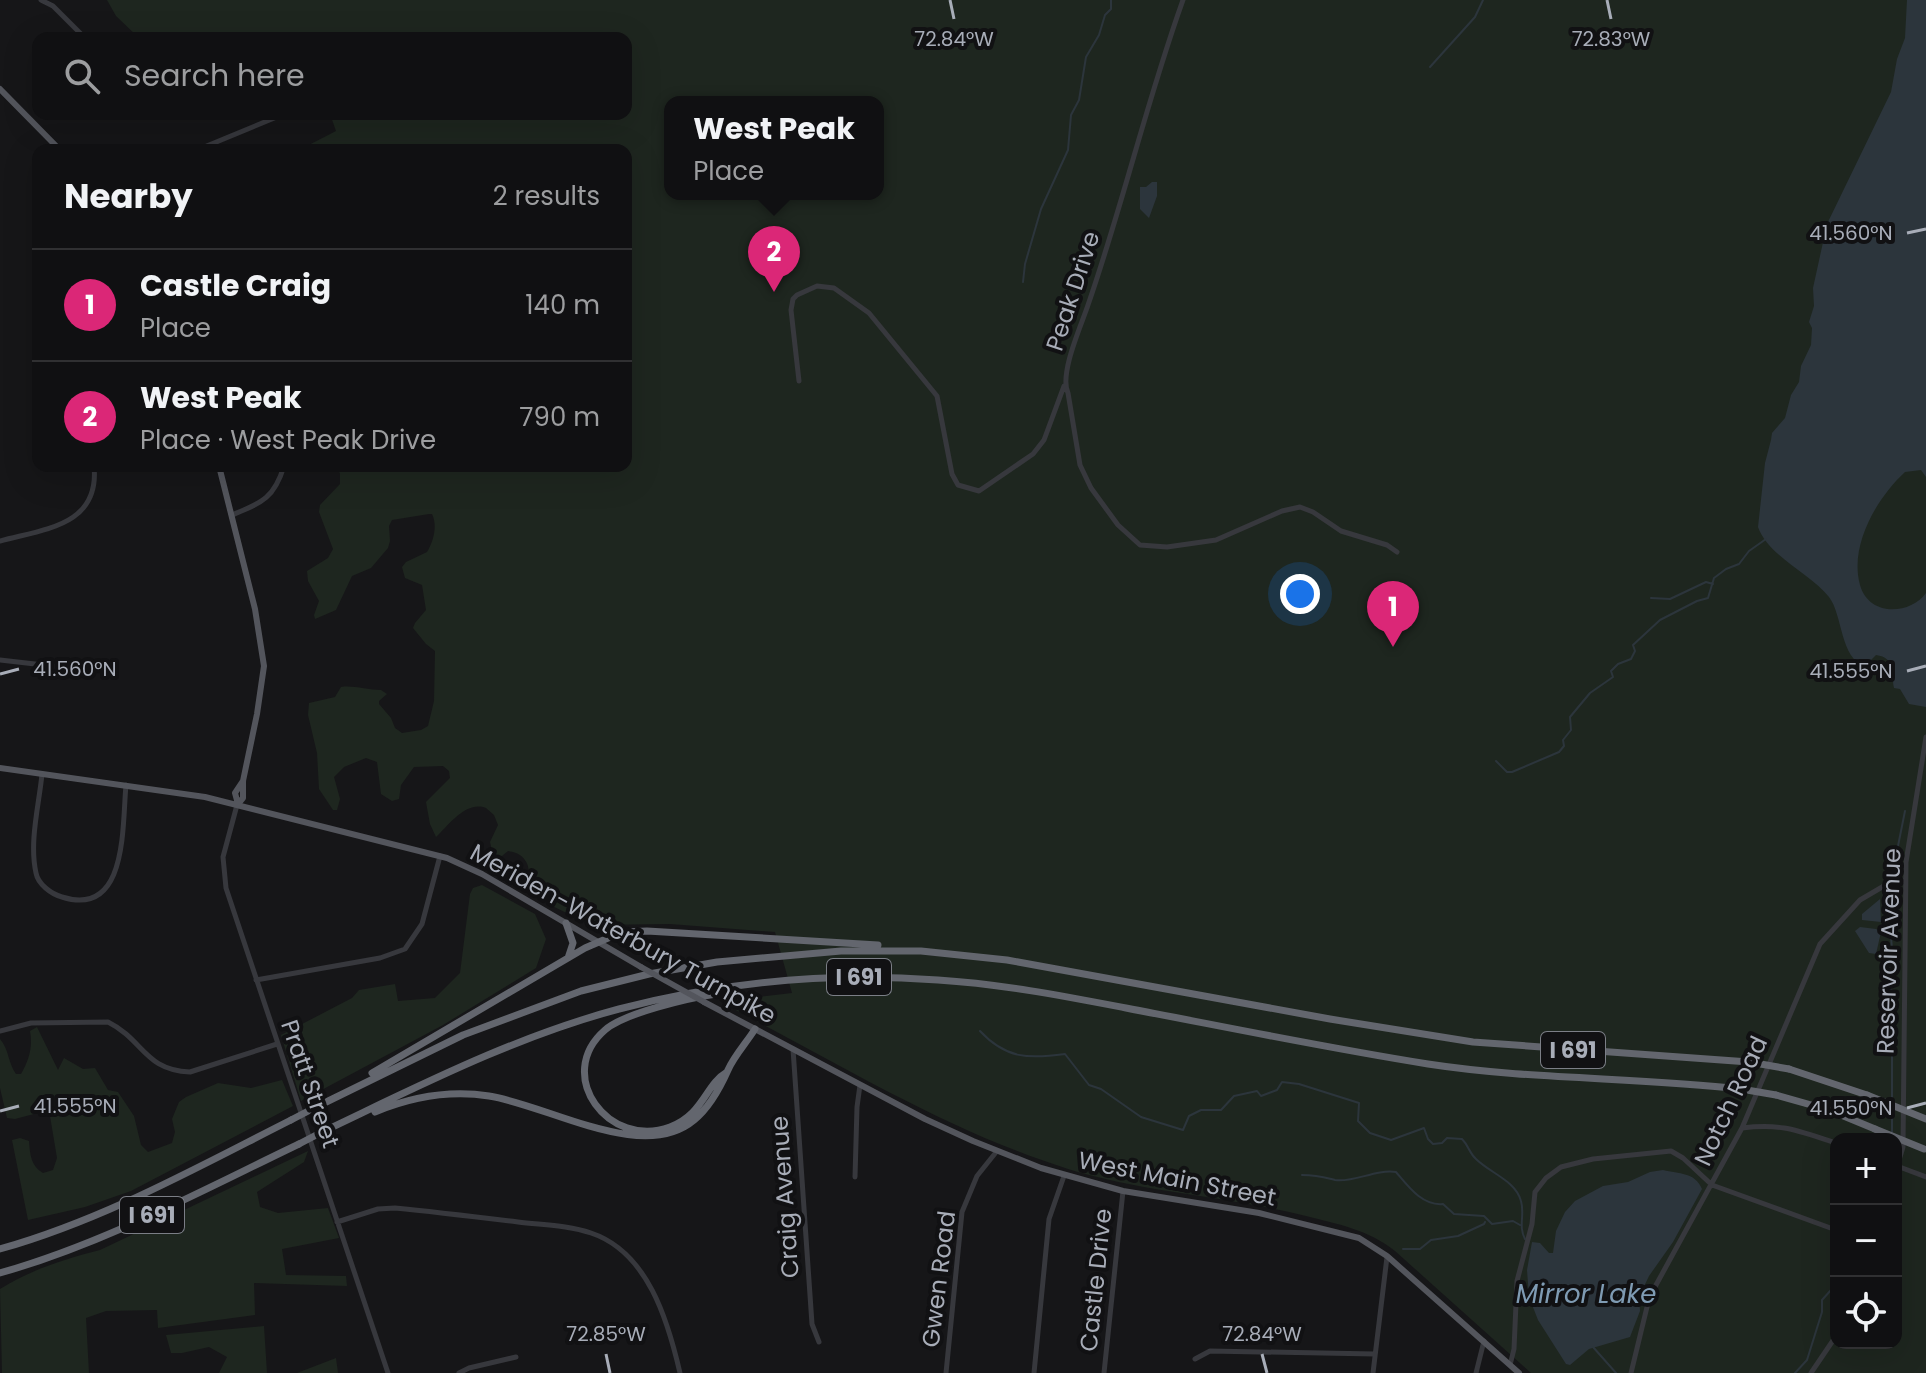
<!DOCTYPE html>
<meta charset="utf-8">
<style>
:root{--surface:#101012;--page:#1e1e20;--text:#f1f3f6;--muted:#9c9d9f;--line:#303032;--accent:#db2777}
body{margin:0;font-family:Poppins,sans-serif;background:var(--page);color:var(--text)}
.controls{position:absolute;right:24px;bottom:24px;display:grid;overflow:hidden;border-radius:16px;box-shadow:0 8px 32px #0002}
.controls button{width:72px;height:72px;display:grid;place-items:center;padding:0;border:0;border-bottom:2px solid var(--line);background:var(--surface);color:var(--text);font:40px sans-serif}
.you{position:absolute;left:1300px;top:594px;width:28px;height:28px;margin:-20px;border:6px solid #fff;border-radius:50%;background:#1a73e8;box-shadow:0 0 0 12px #1a73e833}
.badge{display:grid;place-items:center;width:52px;height:52px;border-radius:50%;background:var(--accent);color:#fff;font-size:26px;font-weight:700}
.pin{position:absolute;translate:-50% -66px;filter:drop-shadow(0 2px 4px #0008)}
.pin::after{content:'';position:absolute;top:42px;width:28px;height:24px;background:inherit;clip-path:polygon(0 0,100% 0,50% 100%)}
.popup{position:absolute;left:664px;top:96px;width:220px;height:104px;box-sizing:border-box;display:grid;place-content:center;border-radius:16px;background:var(--surface);filter:drop-shadow(0 2px 6px #0005);font-size:26px;white-space:nowrap;color:var(--muted)}
.popup b{font-size:30px;color:var(--text)}
.popup::after{content:'';position:absolute;left:50%;top:100%;margin-left:-16px;border:16px solid transparent;border-top-color:var(--surface)}
.list{margin:0;padding:0;list-style:none}
h2{display:flex;justify-content:space-between;align-items:center;height:104px;margin:0;padding:0 32px;font-size:34px}
h2 small{font-size:26px;font-weight:400;color:var(--muted)}
.list li{display:grid;grid-template-columns:52px 1fr auto;gap:24px;align-items:center;box-sizing:border-box;height:112px;padding:0 32px;border-top:2px solid var(--line)}
.list b{display:block;font-size:30px;white-space:nowrap}
.list p{margin:0;font-size:26px;white-space:nowrap;color:var(--muted)}
.list em{font-size:26px;font-style:normal;color:var(--muted)}
.icon{flex:none;width:44px;height:44px;fill:none;stroke:currentColor;stroke-width:2;stroke-linecap:round;stroke-linejoin:round}
.map{position:relative;flex:none;width:1926px;height:1373px;overflow:hidden}
.search{position:absolute;background:var(--surface);box-shadow:0 8px 32px #0002;left:32px;top:32px;width:600px;height:88px;display:flex;align-items:center;gap:20px;box-sizing:border-box;padding:0 28px;border-radius:16px;color:var(--muted);font-size:30px}
.panel{position:absolute;background:var(--surface);box-shadow:0 8px 32px #0002;left:32px;top:144px;width:600px;height:328px;border-radius:16px}
.map>svg:first-child{display:block}
.green{fill:#1e261f;fill-rule:evenodd}
.water{fill:#2c353c}
.lines{fill:none;stroke-linecap:round;stroke-linejoin:round}
.stream{stroke:#2c353c;stroke-width:2}
.minor{stroke:#37383d;stroke-width:5}
.major{stroke:#53555c;stroke-width:6}
.highway{stroke:#63666e;stroke-width:7}
.major-bridge{stroke:#53555c;stroke-width:6}
.highway-bridge{stroke:#63666e;stroke-width:7}
.ticks{fill:none;stroke:#a8adb8;stroke-width:3}
.labels{text-anchor:middle;stroke-width:8;stroke-linejoin:round;paint-order:stroke}
.shield{fill:#111113;stroke:#7b7e86;stroke-width:2}
.shield-label{font-size:22px;font-weight:bold;fill:#a8adb8}
.street-label{font-size:24px;fill:#a8adb8;stroke:#111113}
.water-label{font-size:26px;font-style:italic;fill:#7f9bb3;stroke:#111113}
.ticks-label{font-size:20px;text-anchor:middle;fill:#a8adb8;stroke:#111113;stroke-width:8;stroke-linejoin:round;paint-order:stroke}
</style>
<div class="map">
<svg width="1926" height="1373" viewBox="0 0 1926 1373">
<rect width="100%" height="100%" fill="#161618"/>
<path class="green" d="M107,0h1819v1373h-395l-136,-122c-26,-21 -57,-27 -89,-35 -79,-20 -160,-23 -238,-47 -120,-38 -227,-104 -338,-162l-1,-5 5,-2 58,-7 -17,-61 -105,-8 -79,1 -61,-30 -4,-8c7,-16 2,-34 -18,-36l-11,9 -3,-1 -4,-17 8,-17 -4,-10 -8,-7c-20,-8 -37,17 -50,29l-6,-13 -4,-22 24,-24 -1,-7 -6,-5 -29,1 -13,18 -2,14 -7,2 -11,-7 -4,-32 -11,-4 -22,9 -10,10 6,22 -3,11h-4l-14,-21 -2,-36 -9,-38 1,-12 26,-6 6,-10c12,-2 26,3 40,3l6,4 -8,7v3l12,14 4,10 7,5 19,-3 7,-4 6,-25 1,-50 -9,-7 -13,-16 2,-5 11,-13 -4,-25 -17,-7 -3,-11 4,-5 21,-10c6,-10 11,-26 5,-38h-3l-37,6 -3,6 1,15 -2,7 -17,20 -19,8 -16,34 -21,9 -1,-4 5,-14 -11,-20 -1,-10 21,-13 5,-9 -14,-37 1,-7 20,-21v-10l-3,-8h289v-316h-323v-2l33,-17 -6,-17h296v-76h-428l-3,-2 -56,2 -23,-22zM670,102h208v92h-208zM1836,1139h60v204h-60z
M482,885l53,29 11,25 -10,29 -93,57 -142,76 -20,-66 71,-37 7,-8 36,-6 3,17 37,-3 25,-25 10,-79 3,-6z
M37,1027l21,43 6,-12 19,11 12,-1 13,22 10,2 16,24 7,29 7,7 24,-9 3,-11 -3,-13 7,-17 7,-5 32,-14 33,5 31,-8 11,26 -162,85 -46,16 -57,13 -16,-80 8,-2 9,3c1,14 2,25 14,32l10,-3 4,-12 -8,-48 -34,9 -8,-1 -7,-30v-49c9,10 8,24 16,35h5c8,-14 12,-27 9,-43z
M308,1151l-4,11 -47,30 3,15 18,6 50,-5 11,30 -57,11 4,26 60,1 1,10 -93,-3 1,32 -97,13 -1,-18 -51,1 -20,7 3,55h-87l-2,-84c30,-19 65,-30 100,-39z
M264,1326l3,47h-48l8,-16 -18,-10 -27,6h-11l-5,-18z
M336,1358l2,15h-41z"/>
<path class="water" d="M1907,0h19v477l-5,-7 -16,2c-28,26 -56,73 -45,113 9,32 50,30 66,8v114l-17,-3 -9,-15 -6,-1c-3,-16 2,-30 -18,-33l-11,11c-25,-7 -22,-51 -36,-69 -18,-23 -61,-41 -71,-70l7,-64 6,-23 1,-7 13,-15 6,-23 8,-13 2,-16 10,-21 1,-17 -3,-6 5,-16 -1,-18 14,-64 64,-132 6,-33 8,-21z
M1152,182h5v14l-8,22 -9,-9v-22h6z
M1880,899l1,23 -19,-2v-6z
M1860,927l16,2 5,3 -5,22 -7,-1 -14,-22z
M1663,1170c16,4 32,2 39,19l-29,53 -24,34 -10,21 1,14 -10,26 -41,12 -19,16 -4,-1 -28,-44 -9,-23 -2,-27 5,-28 8,1 9,10h4l3,-22 9,-19 10,-11 28,-15 25,-4 22,-10z"/>
<g class="lines">
<path class="stream" d="M1430,67l45,-50 8,-17
M1023,282l2,-18 16,-55 27,-59 3,-35 8,-15 7,-43 13,-22 6,-20 6,-6v-9
M1651,598l19,1 36,-17 7,2
M1496,761l11,11h5l47,-20 5,-6 -1,-6 8,-10 -1,-13 20,-24 23,-16 -2,-6 7,-7 13,-5 4,-8 -2,-6 27,-25 37,-19 11,-3 6,-20 12,-9 13,-5 10,-13 17,-12
M1898,846l7,-35
M1893,876l2,-15
M1890,921l1,-35
M1890,926l4,45 -3,18c8,14 5,21 -4,35l5,30v50
M980,1031c26,28 49,28 85,23l24,31 12,4 40,28 42,13 6,-14 12,-6h20l13,-14 23,-5 4,5 16,-6 5,-8 17,2 60,19 -1,18 12,12 21,7 33,-12 4,11 5,5 9,-1 5,-5 15,1c7,7 7,14 14,20 14,14 40,22 45,42 4,14 -3,25 4,38
M1892,1110v22
M1302,1175c15,0 21,2 33,5 19,3 40,-11 61,-8 12,14 26,34 47,32l11,10 30,2 8,8 21,-3 7,4
M1403,1249h17l11,-9 27,-4 26,-12 1,-2
M1593,1347l23,26
M1795,1373l12,-13 15,-48v-12l9,-10 5,-12"/>
<path class="minor" d="M41,0l12,6 32,32
M1183,0c-36,100 -60,204 -95,305 -7,21 -29,69 -20,88l12,72 11,23 27,37 22,20 27,2 49,-7 66,-29 18,-4 13,5 28,19 46,14 10,7
M197,150l87,-36
M799,381l-8,-71 2,-11 4,-4 20,-9 17,2 35,25 68,83 15,78 6,11 21,6 54,-37 11,-14 20,-54
M232,515c29,-12 42,-16 52,-49
M0,541c44,-12 100,-15 94,-75
M0,660l70,8
M42,774c-3,31 -13,68 -6,99 2,11 15,21 26,24 66,21 60,-71 64,-112
M237,805l-14,52 3,31 162,485
M256,980l124,-22 25,-9 17,-25 18,-68
M0,1031l31,-8 77,-1c36,18 36,48 82,50l87,-28
M793,1049l19,275 7,18
M1742,1128c41,-5 56,3 94,15
M1897,1166l29,11
M1896,1170l7,-23 3,-285 20,-125
M855,1177l2,-70 3,-22
M337,1222l41,-13 17,-1c41,4 82,9 123,14 24,3 50,3 73,11 57,19 77,88 89,140
M1195,1359l15,-8 165,3
M1510,1365l4,-16 3,-68 15,-57 3,-32 11,-14 15,-11 32,-8 78,-8 12,7 29,27 124,45
M459,1373l10,-5 47,-11
M946,1373l16,-161 15,-36 20,-25
M1034,1373l15,-154 15,-43
M1104,1373l19,-182
M1373,1373l14,-116
M1476,1373l8,-32
M1631,1373l16,-66 9,-22 86,-157 78,-184 40,-44 29,-17 16,-3
M1811,1373l25,-37"/>
<path class="major" d="M0,89l60,61
M219,466l36,143 9,57 -7,48 -14,67v17l-5,6
M0,768l205,29 242,61 35,16 159,93
M238,804l-3,-11 8,-12
M704,1002l221,117 48,22 68,27 82,23 136,22 100,25 28,18 132,117"/>
<path class="highway" d="M566,923l7,20 -5,15
M716,994c-27,4 -92,19 -111,36 -52,45 4,120 65,97 34,-13 35,-42 57,-55
M1789,1069l78,26
M372,1073l213,-125 37,-16 25,-1 231,14
M1776,1095l53,15 46,19
M314,1108l149,-73 118,-44 68,-17 68,-12 124,-11h80l86,9 323,59 143,23 276,20
M375,1112c36,-15 75,-22 114,-16 59,9 154,67 205,24 16,-13 26,-32 34,-50 6,-14 19,-28 27,-41
M322,1132c97,-46 192,-95 297,-123 103,-27 212,-37 319,-29 63,4 125,16 188,28 100,19 201,40 302,56 104,16 209,13 313,25
M0,1249c103,-29 196,-81 291,-129
M0,1273c105,-30 201,-82 299,-129"/>
<path class="major-bridge" d="M641,967l63,35"/>
<path class="highway-bridge" d="M1749,1062l40,7
M1741,1089l35,6
M1867,1095l59,24
M291,1120l23,-12
M1875,1129l49,20
M299,1144l23,-12"/>
</g>
<path class="ticks" d="M950,0l4,19M1607,0l4,19M1907,233l19,-4M1907,671l19,-5M0,674l19,-5M1907,1108l19,-5M0,1111l19,-5M606,1354l4,19M1262,1354l5,19"/>
<g class="labels">
<g class="shield">
<rect x="827" y="959" width="64" height="36" rx="6"/>
<rect x="1541" y="1032" width="64" height="36" rx="6"/>
<rect x="120" y="1197" width="64" height="36" rx="6"/>
</g>
<g class="shield-label">
<text x="859" y="985">I 691</text>
<text x="1573" y="1058">I 691</text>
<text x="152" y="1223">I 691</text>
</g>
<g class="street-label">
<text transform="translate(1073 291) rotate(-72)" y="8">Peak Drive</text>
<text transform="translate(623 934) rotate(29)" y="8">Meriden-Waterbury Turnpike</text>
<text transform="translate(1889 951) rotate(-88)" y="8">Reservoir Avenue</text>
<text transform="translate(310 1084) rotate(71)" y="8">Pratt Street</text>
<text transform="translate(1731 1101) rotate(-65)" y="8">Notch Road</text>
<text transform="translate(1177 1179) rotate(11)" y="8">West Main Street</text>
<text transform="translate(785 1197) rotate(-94)" y="8">Craig Avenue</text>
<text transform="translate(939 1279) rotate(-83)" y="8">Gwen Road</text>
<text transform="translate(1096 1280) rotate(-84)" y="8">Castle Drive</text>
</g>
<g class="water-label">
<text x="1586" y="1303">Mirror Lake</text>
</g>
</g>
<g class="ticks-label">
<text x="954" y="46">72.84°W</text>
<text x="1611" y="46">72.83°W</text>
<text x="1851" y="240">41.560°N</text>
<text x="75" y="676">41.560°N</text>
<text x="1851" y="678">41.555°N</text>
<text x="75" y="1113">41.555°N</text>
<text x="1851" y="1115">41.550°N</text>
<text x="606" y="1341">72.85°W</text>
<text x="1262" y="1341">72.84°W</text>
</g>
</svg>
<div class="controls">
<button>+</button>
<button>−</button>
<button><svg class="icon" aria-label="locate" viewBox="0 0 24 24"><circle cx="12" cy="12" r="6"/><path d="M12 2v4M12 18v4M2 12h4M18 12h4"/></svg></button>
</div>
<div class="you"></div>
<div class="pin badge" style="left:1393px;top:647px">1</div>
<div class="pin badge" style="left:774px;top:292px">2</div>
<div class="popup"><b>West Peak</b>Place</div>
<div class="search"><svg class="icon" aria-label="search" viewBox="0 0 24 24"><circle cx="10" cy="10" r="6"/><path d="M15 15l6 6"/></svg>Search here</div>
<section class="panel">
<h2>Nearby<small>2 results</small></h2>
<ul class="list">
<li><span class="badge">1</span><div><b>Castle Craig</b><p>Place</p></div><em>140 m</em></li>
<li><span class="badge">2</span><div><b>West Peak</b><p>Place · West Peak Drive</p></div><em>790 m</em></li>
</ul>
</section>
</div>
